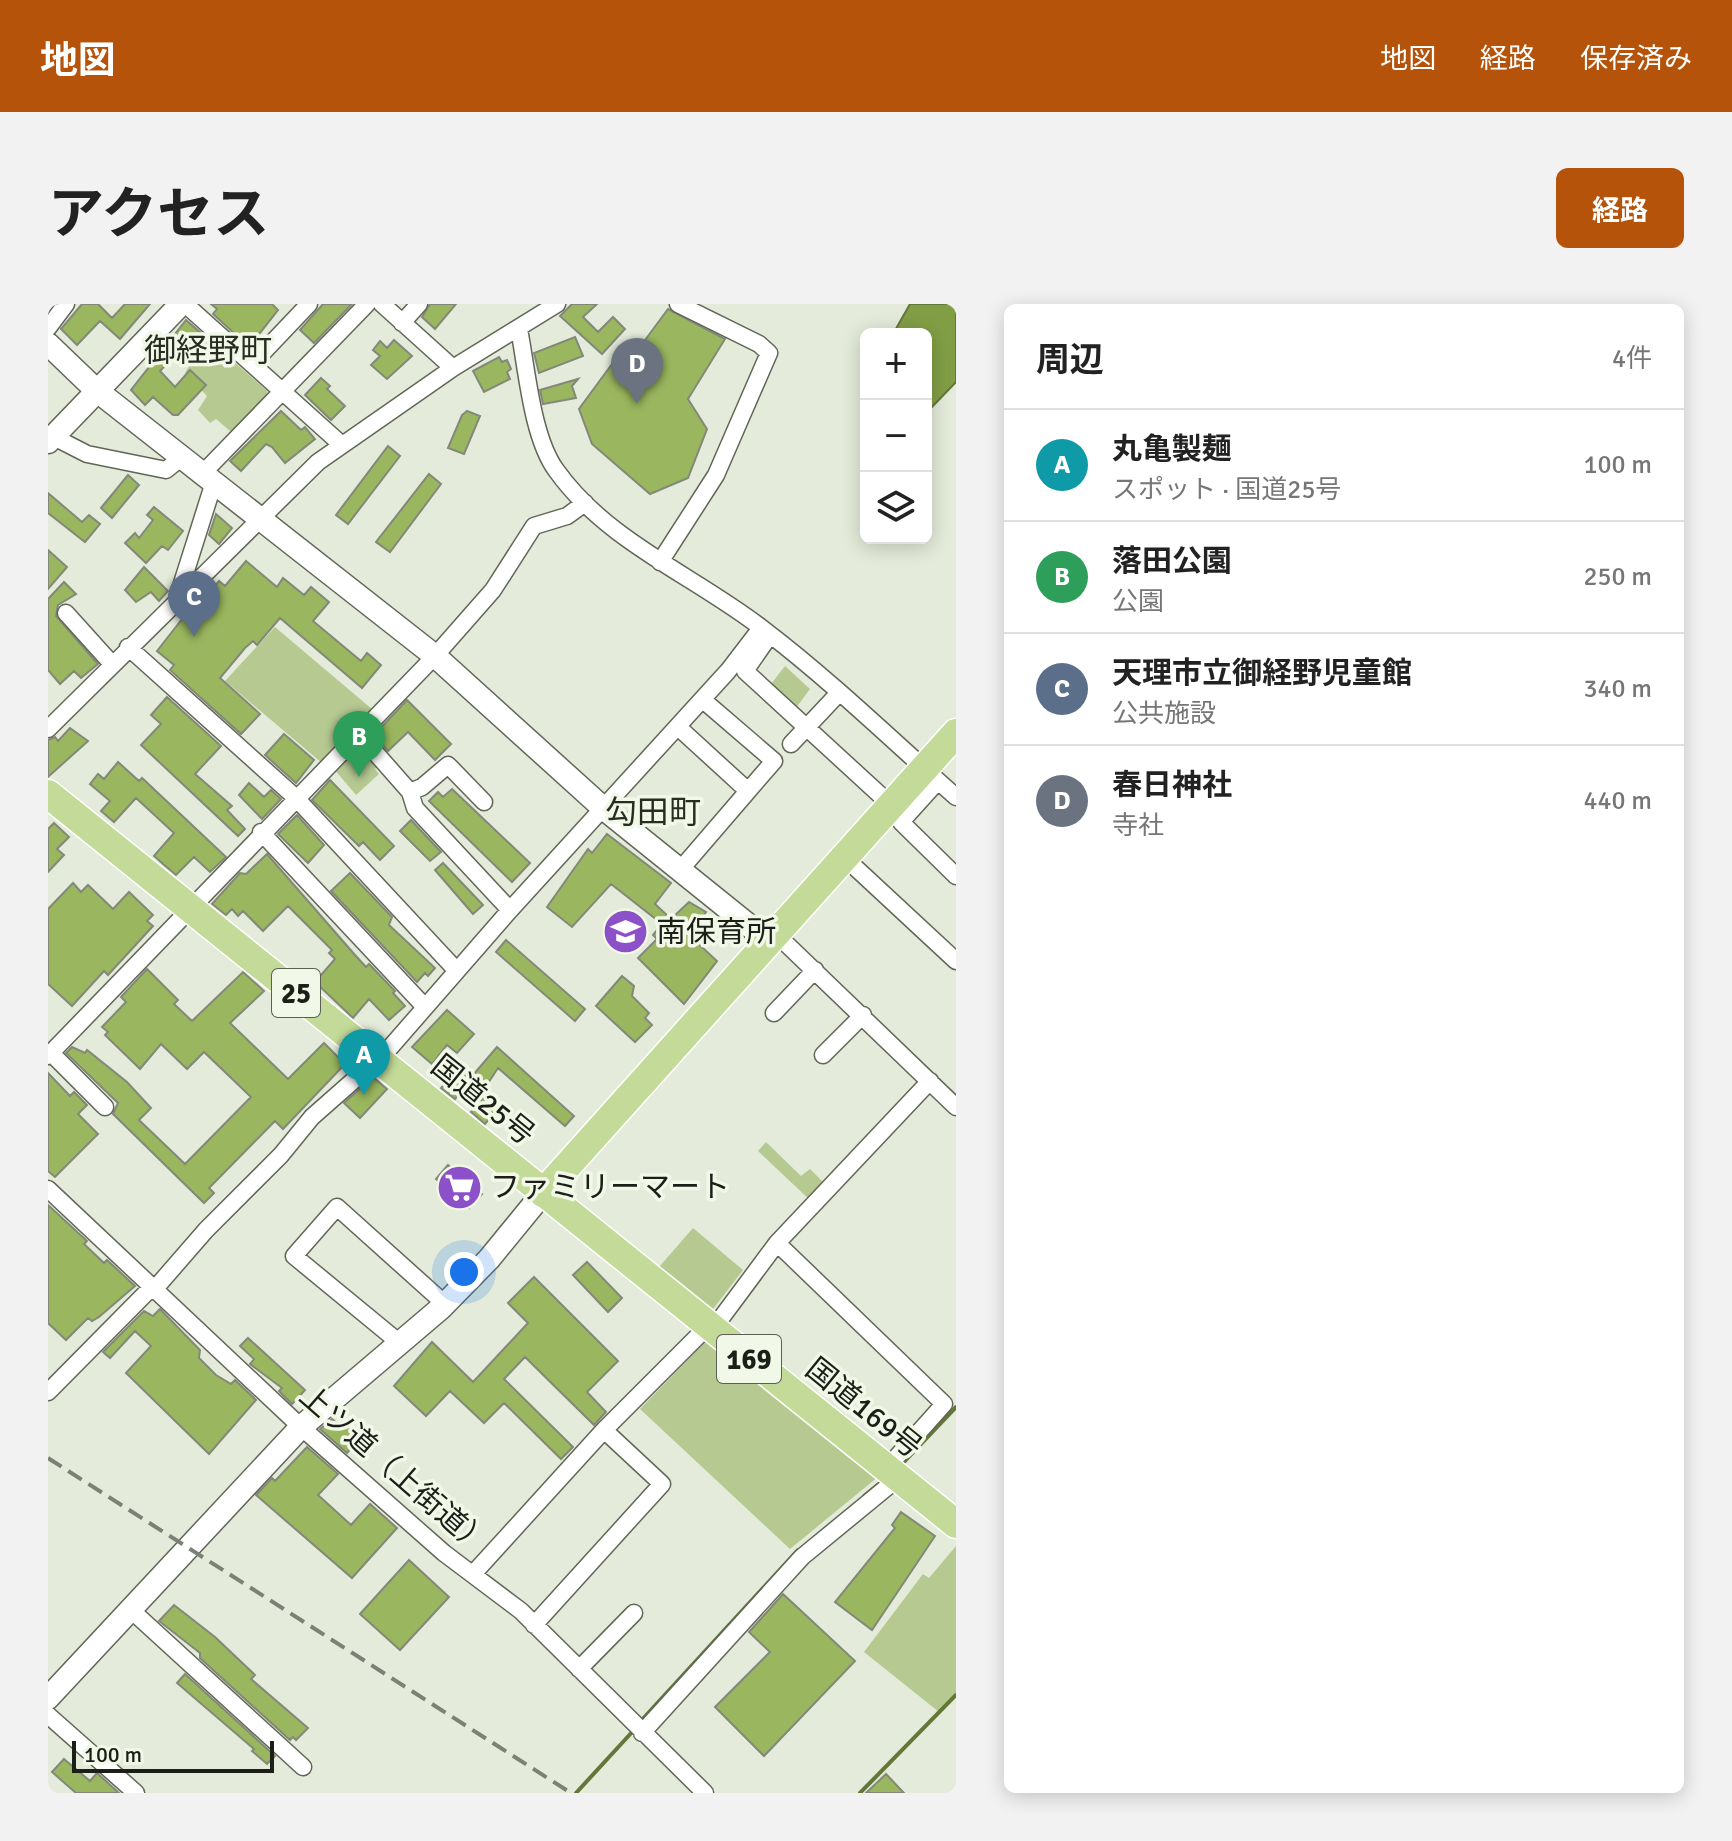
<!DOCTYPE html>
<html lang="ja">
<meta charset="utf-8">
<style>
:root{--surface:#fff;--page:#f2f2f2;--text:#222;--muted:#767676;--line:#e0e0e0;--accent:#b45309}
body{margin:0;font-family:Signika,"Noto Sans JP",sans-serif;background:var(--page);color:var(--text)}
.controls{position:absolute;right:24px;top:24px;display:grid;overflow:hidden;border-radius:12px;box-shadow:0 4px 20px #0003}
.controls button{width:72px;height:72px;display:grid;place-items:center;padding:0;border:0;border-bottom:2px solid var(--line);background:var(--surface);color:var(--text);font:40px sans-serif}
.scale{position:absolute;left:24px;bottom:20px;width:202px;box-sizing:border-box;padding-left:8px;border:4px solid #1c1e18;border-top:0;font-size:22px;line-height:28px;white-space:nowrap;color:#1c1e18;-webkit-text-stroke:6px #f1f8e7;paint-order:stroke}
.you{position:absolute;left:416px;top:968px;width:28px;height:28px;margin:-20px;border:6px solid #fff;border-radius:50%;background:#1a73e8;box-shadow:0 0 0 12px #1a73e833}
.badge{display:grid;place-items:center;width:52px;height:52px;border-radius:50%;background:var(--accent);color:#fff;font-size:26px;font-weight:700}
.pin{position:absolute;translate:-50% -66px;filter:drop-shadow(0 2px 4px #0008)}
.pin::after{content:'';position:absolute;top:42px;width:28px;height:24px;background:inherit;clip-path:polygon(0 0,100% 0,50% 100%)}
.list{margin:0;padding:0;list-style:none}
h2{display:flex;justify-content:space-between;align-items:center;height:104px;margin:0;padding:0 32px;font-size:34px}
h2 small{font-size:26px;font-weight:400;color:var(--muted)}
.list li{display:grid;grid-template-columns:52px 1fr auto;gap:24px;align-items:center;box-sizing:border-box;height:112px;padding:0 32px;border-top:2px solid var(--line)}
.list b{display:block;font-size:30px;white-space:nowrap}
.list p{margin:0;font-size:26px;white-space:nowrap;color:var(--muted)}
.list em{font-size:26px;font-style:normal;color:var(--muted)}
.icon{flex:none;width:44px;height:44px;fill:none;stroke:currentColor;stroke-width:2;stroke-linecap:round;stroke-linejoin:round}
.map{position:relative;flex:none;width:908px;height:1489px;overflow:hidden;border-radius:12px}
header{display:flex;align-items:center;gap:48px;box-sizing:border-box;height:112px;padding:0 40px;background:var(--accent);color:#fff}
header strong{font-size:38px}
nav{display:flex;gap:44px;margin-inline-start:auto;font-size:28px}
.intro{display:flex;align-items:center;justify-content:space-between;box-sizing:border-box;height:192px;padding:0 48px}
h1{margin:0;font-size:56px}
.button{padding:20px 36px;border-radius:12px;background:var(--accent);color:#fff;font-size:28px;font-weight:700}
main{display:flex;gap:48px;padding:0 48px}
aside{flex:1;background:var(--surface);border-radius:12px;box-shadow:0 4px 20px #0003}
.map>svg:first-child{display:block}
.green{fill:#b5c991}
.water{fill:#829e45;stroke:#637838;stroke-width:2}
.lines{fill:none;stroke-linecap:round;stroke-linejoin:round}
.stream{stroke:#637838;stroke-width:4}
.building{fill:#9ab65e;stroke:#838979;stroke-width:2}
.street-casing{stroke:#616657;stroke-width:19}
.secondary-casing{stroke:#616657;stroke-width:25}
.highway-casing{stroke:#fff;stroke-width:31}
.street{stroke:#fff;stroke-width:16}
.secondary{stroke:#fff;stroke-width:22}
.highway{stroke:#c3da98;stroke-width:28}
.rail{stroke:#7c8176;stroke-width:4;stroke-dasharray:16 8;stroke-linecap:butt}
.labels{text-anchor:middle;stroke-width:7;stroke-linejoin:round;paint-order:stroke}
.shield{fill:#f1f8e7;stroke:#5c5f56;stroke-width:2}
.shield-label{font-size:28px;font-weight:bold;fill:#1c1e18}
.poi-label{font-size:30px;fill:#1c1e18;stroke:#f1f8e7;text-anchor:start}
.street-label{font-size:30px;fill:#1c1e18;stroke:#f1f8e7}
.neighbourhood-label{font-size:32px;fill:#292d21;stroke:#f1f8e7}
</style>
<header>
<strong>地図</strong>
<nav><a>地図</a><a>経路</a><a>保存済み</a></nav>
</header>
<div class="intro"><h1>アクセス</h1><a class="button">経路</a></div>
<main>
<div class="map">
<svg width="908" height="1489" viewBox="0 0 908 1489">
<rect width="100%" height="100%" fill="#e4ebda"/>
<path class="green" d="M158,33l61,54 1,12 -31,34 -21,-18 -6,4 -12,-13 9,-14 -22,-23z
M227,323l98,83 -51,53 -97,-82z
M737,362l25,23 -17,23 -25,-24z
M311,440l21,20 -5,5 4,5 -23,21 -22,-26z
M718,838l35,34 9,-7 18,18 -15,16 -55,-52z
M645,924l50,42 -36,47 -54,-43z
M662,1033l169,139 -89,73 -150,-140z
M908,1242v149l-17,17 -75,-60 59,-78 6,4z"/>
<path class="water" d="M862,0h46v78l-25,26 -5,-6v-68h-33z"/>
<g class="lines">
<path class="stream" d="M852,1162l56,-59
M816,1192l21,-17
M591,1419l159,-173
M528,1489l58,-63
M812,1489l96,-98"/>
</g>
<path class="building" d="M34,0h16l14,14 13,-14h25l-30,35 -20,-18 -23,24 -16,-16z
M163,0h61l6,6 -29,37 -36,-33 4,-5z
M275,0h29l-38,39 -14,-13z
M382,0h26l-21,25 -13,-12z
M524,0h25l-14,13 15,15 15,-15 12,12 -23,25 -42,-38z
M620,5l57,30 -37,60 19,30 -19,49 -38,16 -58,-50 -13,-35 33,-45 22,-9z
M138,16l16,14 -17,23 -7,-5 -18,19 15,16 15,-17 16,15 -28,30h-5l-20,-18 -8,8 -14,-15z
M527,33l8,19 -44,17 -5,-20z
M346,36l18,16 -25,23 -16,-14 9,-9 -7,-6 7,-9 7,7z
M451,53l3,5 5,-2 4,9 -4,3 3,7 -26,13 -11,-21z
M273,74l9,8 -3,3 18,17 -14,14 -26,-25z
M530,75l-6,7 4,12 -33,6 -3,-14z
M233,107l20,19 4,-3 10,12 -30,24 -13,-16 -6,-3 -25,27 -11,-10z
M419,107l13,5 -16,38 -16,-6 14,-33z
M340,142l12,10 -52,68 -12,-9z
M381,170l12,10 -51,68 -14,-10z
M80,171l11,10 -27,33 -11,-10z
M0,189l34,29 7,-7 11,9 -15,18 -37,-29z
M106,203l29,24 -15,19 -6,-4 -16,17 -21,-20 10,-10 4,5 14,-18 -6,-5z
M168,210l16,14 -13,16 -10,-9z
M0,246l19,17 -19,22z
M198,257l31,26 6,-9 21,17 7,-8 18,15 -16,19 48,40 6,-8 14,12 -19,23 -82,-70 -23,27 -4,-4 -8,7 -25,30 40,36 -19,20 -71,-64 4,-5 -17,-14 29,-37 3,3 30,-36 6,5z
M96,263l24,24 -9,10 -8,-9 -15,10 -11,-12z
M16,278l12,12 -18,11 -2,11 42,48 -17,14 -7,-7 -14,13 -12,-14v-71z
M119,393l54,49 -26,28 37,32 -5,4 18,19 -7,7 -97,-91 20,-21 -10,-9z
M359,396l44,44 -16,16 -27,-28 -20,19 -14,-16z
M22,424l18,13 -40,36v-37l7,-3 3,4z
M236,430l30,26 -18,23 -31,-28z
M70,458l21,19 3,-3 84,79 -16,15 -16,-15 -18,18 -13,-11 -9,-8 20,-23 -38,-35 -22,24 -13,-11 9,-10 -20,-17 8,-10 6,5z
M282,476l64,66 -14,14 -17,-18 -4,4 -47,-46z
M201,479l15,14 7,-7 10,9 -19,20 -23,-24z
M404,485l78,74 -18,19 -83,-81 9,-9 5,5z
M249,511l27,30 -16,18 -30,-29z
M363,516l30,32 -11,9 -30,-30z
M6,519l15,14 -12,12 7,6 -16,17v-43z
M559,530l64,49 -16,21 16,15 18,-17 17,10 -17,23 28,26 -33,43 -46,-46 19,-19 -4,-4 9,-11 -51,-40 -39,43 -25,-20 41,-58 4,4z
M219,550l88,101 11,12 3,-3 26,27 -2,2 12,13 -16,14 -20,-21 -16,19 -38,-36 20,-23 -6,-6 3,-3 -44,-44 -25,25 -20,-20 -5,5 -6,-7 -6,6 -14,-11 28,-31 6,1z
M395,559l40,42 -10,9 -38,-44z
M302,569l42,44 -3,8 46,43 -7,8 -3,-3 -8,9 -86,-91z
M25,579l8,9 7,-7 25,24 16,-17 24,23 -6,6 6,5 -45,49 -4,-4 -32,35 -24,-22v-75z
M458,636l79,69 -10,12 -79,-69z
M99,665l31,31 -4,4 18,17 51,-49 21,19 -34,32 58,56 36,-36 21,21 -62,65 -8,-8 -66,67 5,5 -10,10 -91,-89 5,-11 -52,-50 6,-6 13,6 2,-3 40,32 24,26 -12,12 46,44 66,-67 -47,-45 -17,17 -26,-25 -21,25 -35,-34 3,-3 -6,-5 24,-25 -5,-5z
M574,672l12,10 -2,10 17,17 -4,5 7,7 -17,17 -39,-36z
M399,706l27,24 -17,19 -10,-8 -15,19 -20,-17z
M449,743l77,69 -9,10 -67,-58 -21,32 -14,-11 -8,10 -14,-11 20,-23 12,10z
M0,769l22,23 4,-4 13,13 -9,9 20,20 -43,43 -7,-6z
M325,773l14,12 -27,29 -16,-15z
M437,791l14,12 -14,17 -14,-12z
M400,861l34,29 -13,14 -33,-29z
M0,901l39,36 -3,3 20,19 3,-3 28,26 -36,31 -7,4 -4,-3 -22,22 -18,-17z
M539,958l35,36 -14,14 -35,-37z
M486,973l84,84 -31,31 19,20 -12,13 -69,-68 -21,22 69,68 -12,12 -57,-56 -20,20 -34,-32 -24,25 -32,-30 38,-44 41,40 55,-59 -20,-20z
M112,1005l40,41 -1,8 17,17 15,9 4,-4 21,20 -47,54 -83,-81 25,-27 -16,-15 -25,27 -7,-6 41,-41 9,5z
M200,1034l57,52 -13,14 -13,-13 3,-3 -32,-24 4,-5 -14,-13z
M284,1115l8,7 5,-5 21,19 -10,11 -4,-4 -5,6 -27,-24z
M259,1143l31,27 -20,21 33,30 19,-21 27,24 -45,50 -96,-83 16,-17 3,3z
M853,1208l34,24 -63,94 -37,-28 60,-74 -3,-3z
M361,1256l40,37 -49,53 -40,-36z
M735,1290l72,67 -91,95 -49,-49 55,-55 -21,-20z
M126,1301l41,32 40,38 -4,4 57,49 -12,12 -3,-3 -3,3 -90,-82v-5l-41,-32z
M137,1370l90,82 -8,8 -15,-13 2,-2 -77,-66z
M16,1455l26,22 7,-8 22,20h-43l-24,-21z
M838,1470l18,19h-38z"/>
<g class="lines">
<defs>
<path id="street" d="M137,0l157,141
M334,0l71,64
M354,19l17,-19
M0,24l18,-24
M471,25c8,41 13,108 37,141 51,72 139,106 207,159 67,51 130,112 193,168
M204,60l57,-60
M0,130l39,20 79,16 16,-13
M155,169l164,-169
M612,258l56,-87 53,-122 -10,-9 -81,-40
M129,295l37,-117
M18,309l46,51
M722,331l-25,36 146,134
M80,343l167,150 162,174
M655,396l71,61 -26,30
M630,423l70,64 -68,79
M0,425l270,-267 135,-94 104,-64
M311,430l51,58 5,16 95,102
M743,440l47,-50
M890,477l-37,41 55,54
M362,488l12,-5 26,-22 36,37
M213,528l164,175
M796,553l112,104
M726,628l182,175
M726,709l41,-43
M3,749l54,54
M775,751l40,-40
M0,752l387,-400 58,-66 41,-64 33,-10 18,-13
M0,885l253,238 143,126 77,58 184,182
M729,939l167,161 -59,66
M105,987l53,-61 75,-75 31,-38 76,-67 122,-140 218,-239 33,-43
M665,1025l64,-86 153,-162
M353,1040l-107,-88 43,-49 108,97
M0,1088l102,-103
M425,1270l131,-144 104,-104
M82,1305l173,158
M486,1321l128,-141 -58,-54
M531,1365l55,-56
M0,1411l88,78
M594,1429l160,-176 95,-78"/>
<path id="secondary" d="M0,40l48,46 339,266 168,152 164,132
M0,138l133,-138
M0,1394l253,-271 140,-119 48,-49 54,-66"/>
<path id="highway" d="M0,490l908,730
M495,889l413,-460"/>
</defs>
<use href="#street" class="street-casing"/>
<use href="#secondary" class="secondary-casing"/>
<use href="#highway" class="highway-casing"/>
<use href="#street" class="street"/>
<use href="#secondary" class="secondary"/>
<use href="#highway" class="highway"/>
<path class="rail" d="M0,1154l523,335"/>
</g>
<defs>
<symbol id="school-disc" viewBox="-11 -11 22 22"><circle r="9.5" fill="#8c51c8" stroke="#f1f8e7"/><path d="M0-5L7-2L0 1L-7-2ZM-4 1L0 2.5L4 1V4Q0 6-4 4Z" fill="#fff"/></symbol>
<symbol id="supermarket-disc" viewBox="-11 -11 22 22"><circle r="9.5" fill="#8c51c8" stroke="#f1f8e7"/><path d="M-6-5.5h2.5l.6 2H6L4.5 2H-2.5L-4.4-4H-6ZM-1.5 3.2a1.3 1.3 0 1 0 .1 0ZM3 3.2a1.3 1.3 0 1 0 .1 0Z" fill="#fff"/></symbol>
</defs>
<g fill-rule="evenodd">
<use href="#school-disc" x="552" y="602" width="51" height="51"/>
<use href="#supermarket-disc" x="386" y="858" width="51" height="51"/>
</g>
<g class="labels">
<g class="shield">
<rect x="224" y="665" width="48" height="48" rx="6"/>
<rect x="669" y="1031" width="64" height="48" rx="6"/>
</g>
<g class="shield-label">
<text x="248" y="699">25</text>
<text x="701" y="1065">169</text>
</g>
<g class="poi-label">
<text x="608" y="638">南保育所</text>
<text x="442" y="893">ファミリーマート</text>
</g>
<g class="street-label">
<text transform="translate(435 796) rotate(39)" y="10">国道25号</text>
<text transform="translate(816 1104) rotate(39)" y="10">国道169号</text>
<text transform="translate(347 1166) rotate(41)" y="10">上ツ道（上街道）</text>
</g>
<g class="neighbourhood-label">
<text x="160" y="57">御経野町</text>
<text x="605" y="519">勾田町</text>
</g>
</g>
</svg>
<div class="controls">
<button>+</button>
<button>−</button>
<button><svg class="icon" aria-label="layers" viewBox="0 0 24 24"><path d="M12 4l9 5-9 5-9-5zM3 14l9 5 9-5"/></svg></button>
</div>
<div class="scale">100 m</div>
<div class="you"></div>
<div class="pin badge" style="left:316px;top:791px;background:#0f9aa8">A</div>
<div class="pin badge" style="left:311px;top:473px;background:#2e9e5b">B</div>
<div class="pin badge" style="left:146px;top:333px;background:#5c6f8a">C</div>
<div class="pin badge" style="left:589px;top:100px;background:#6b7280">D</div>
</div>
<aside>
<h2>周辺<small>4件</small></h2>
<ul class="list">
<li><span class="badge" style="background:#0f9aa8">A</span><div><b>丸亀製麺</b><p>スポット · 国道25号</p></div><em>100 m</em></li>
<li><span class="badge" style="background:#2e9e5b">B</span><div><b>落田公園</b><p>公園</p></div><em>250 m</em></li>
<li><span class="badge" style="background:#5c6f8a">C</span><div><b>天理市立御経野児童館</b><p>公共施設</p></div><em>340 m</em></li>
<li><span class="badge" style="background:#6b7280">D</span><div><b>春日神社</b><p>寺社</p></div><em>440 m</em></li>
</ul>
</aside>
</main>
